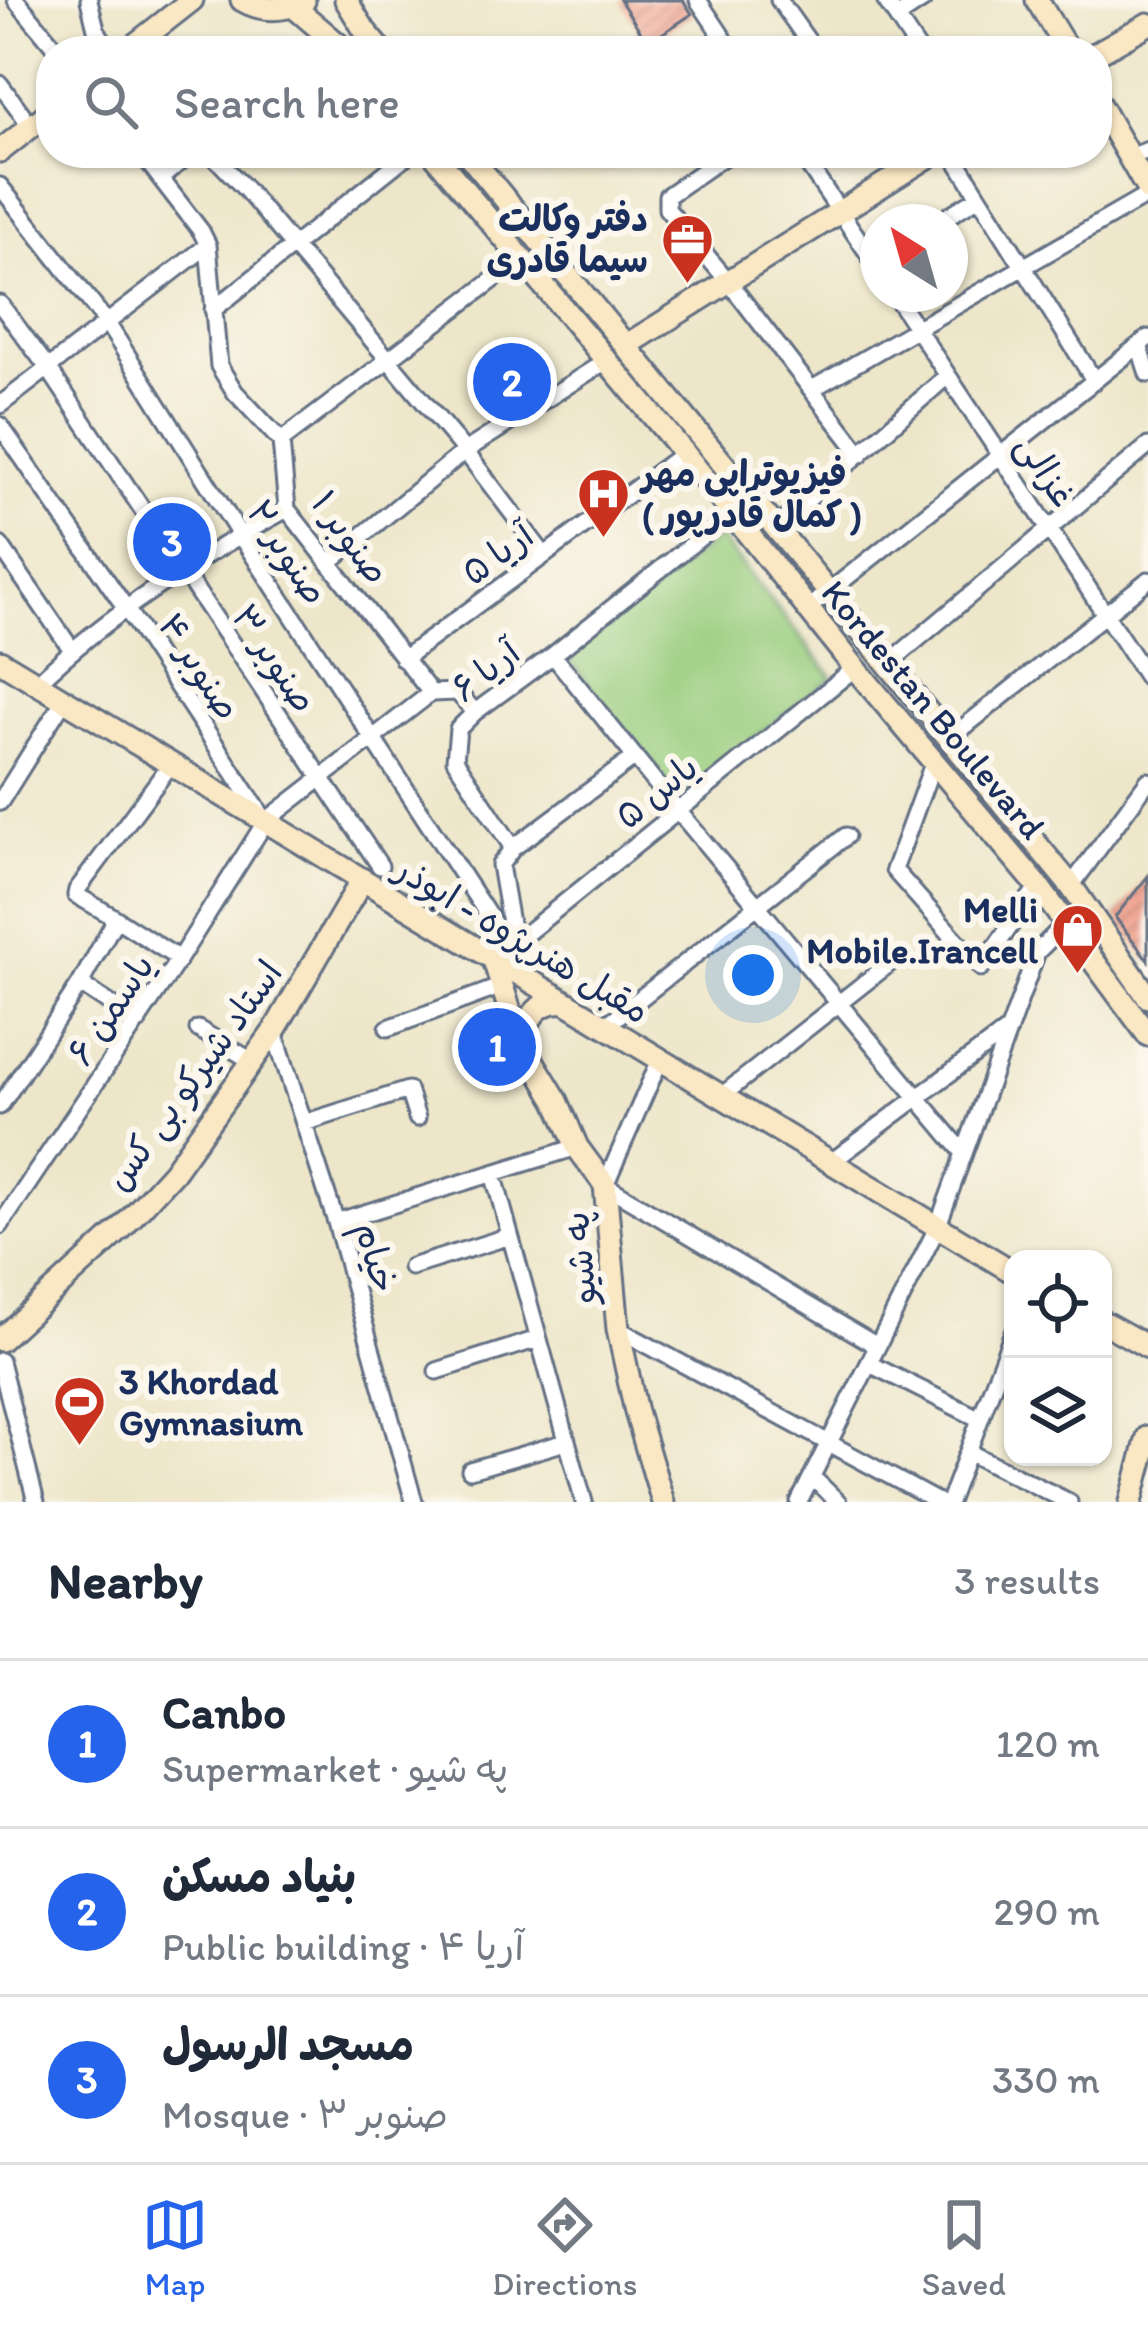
<!DOCTYPE html>
<meta charset="utf-8">
<style>
:root{--surface:#fff;--page:#f6f6f7;--text:#1f2937;--muted:#747a83;--line:#e0e1e3;--accent:#2563eb}
body{margin:0;font-family:Itim,"Playpen Sans Arabic",sans-serif;background:var(--page);color:var(--text)}
.controls{position:absolute;right:36px;bottom:36px;display:grid;overflow:hidden;border-radius:24px;box-shadow:0 3px 9px #0004}
.controls button{width:108px;height:108px;display:grid;place-items:center;padding:0;border:0;border-bottom:3px solid var(--line);background:var(--surface);color:var(--text);font:60px sans-serif}
.compass{position:absolute;left:860px;top:204px;width:108px;height:108px;border-radius:50%;background:var(--surface);box-shadow:0 3px 9px #0004;rotate:323deg}
.you{position:absolute;left:753px;top:975px;width:42px;height:42px;margin:-30px;border:9px solid #fff;border-radius:50%;background:#1a73e8;box-shadow:0 0 0 18px #1a73e833}
.badge{display:grid;place-items:center;width:78px;height:78px;border-radius:50%;background:var(--accent);color:#fff;font-size:39px;font-weight:700}
.pin{position:absolute;translate:-50% -50%;border:6px solid #fff;box-shadow:0 3px 12px #0006}
.list{margin:0;padding:0;list-style:none}
h2{display:flex;justify-content:space-between;align-items:center;height:156px;margin:0;padding:0 48px;font-size:51px}
h2 small{font-size:39px;font-weight:400;color:var(--muted)}
.list li{display:grid;grid-template-columns:78px 1fr auto;gap:36px;align-items:center;box-sizing:border-box;height:168px;padding:0 48px;border-top:3px solid var(--line)}
.list b{display:block;font-size:45px;white-space:nowrap}
.list p{margin:0;font-size:39px;white-space:nowrap;color:var(--muted)}
.list em{font-size:39px;font-style:normal;color:var(--muted)}
.icon{flex:none;width:66px;height:66px;fill:none;stroke:currentColor;stroke-width:2;stroke-linecap:round;stroke-linejoin:round}
.map{position:relative;flex:none;width:1148px;height:1502px;overflow:hidden}
.search{position:absolute;background:var(--surface);box-shadow:0 3px 9px #0004;left:36px;right:36px;top:36px;height:132px;display:flex;align-items:center;gap:30px;box-sizing:border-box;padding:0 42px;border-radius:48px;color:var(--muted);font-size:45px}
.sheet{height:660px;background:var(--surface)}
nav{display:flex;justify-content:space-around;align-items:center;box-sizing:border-box;height:168px;border-top:3px solid var(--line);background:var(--surface);font-size:33px;color:var(--muted)}
nav a{display:grid;justify-items:center;gap:6px}
nav .on{color:var(--accent)}
.map>svg:first-child{display:block}
.grass{fill:#9ace7f;stroke:#5a7e6e;stroke-width:3}
.building{fill:url(#building-hatch)}
.lines{fill:none;stroke-linecap:round;stroke-linejoin:round}
.street-casing{stroke:#646f83;stroke-width:21}
.secondary-casing{stroke:#646f83;stroke-width:27}
.street{stroke:#fff;stroke-width:15}
.secondary{stroke:#fae7c3;stroke-width:21}
.labels{text-anchor:middle;stroke-width:12;stroke-linejoin:round;paint-order:stroke}
.poi-label{font-size:36px;font-weight:bold;fill:#1b2f5e;stroke:#fbf7ec;text-anchor:end}
.street-label{font-size:36px;fill:#1b2f5e;stroke:#fbf7ec}
</style>
<div class="map">
<svg width="1148" height="1502" viewBox="0 0 1148 1502">
<defs>
<pattern id="building-hatch" width="6" height="6" patternUnits="userSpaceOnUse" patternTransform="scale(3)"><rect width="6" height="6" fill="#f19d89"/><path d="M-1 1l2-2M0 6l6-6M5 7l2-2" fill="none" stroke="#c28073"/></pattern>
</defs>
<rect width="100%" height="100%" fill="#fbf7ec"/>
<filter id="ink" filterUnits="userSpaceOnUse"><feTurbulence type="fractalNoise" baseFrequency=".00833" numOctaves="2"/><feDisplacementMap in="SourceGraphic" scale="24" xChannelSelector="R" yChannelSelector="G"/><feConvolveMatrix kernelMatrix="1 2 1 2 8 2 1 2 1" color-interpolation-filters="sRGB"/></filter>
<filter id="wash" filterUnits="userSpaceOnUse"><feTurbulence type="fractalNoise" baseFrequency=".004" numOctaves="4" result="noise"/><feDisplacementMap in="SourceGraphic" scale="48" xChannelSelector="R" yChannelSelector="G"/><feGaussianBlur stdDeviation="2.7" result="paint"/><feColorMatrix in="noise" values="0 0 0 0 0 0 0 0 0 0 0 0 0 0 0 0 0 1.4 0 .05"/><feComposite in="paint" operator="in"/></filter>
<g filter="url(#wash)">
<rect width="100%" height="100%" fill="#ede6c9"/>
<path class="grass" d="M719,537l114,140 -154,121 -113,-142z"/>
<g id="blocks">
<path class="building" d="M620,0h63l9,14 -44,29z
M1148,876v84l-33,-43z"/>
</g>
</g>
<g filter="url(#ink)">
<use href="#blocks" fill-opacity="0" stroke="#646f83" stroke-width="3"/>
<g class="lines">
<defs>
<path id="street" d="M16,0l42,51
M89,0l7,29 13,22
M698,0l34,51
M779,0l36,51
M885,0l34,51
M897,17l26,-17
M0,84l31,42
M141,153l60,78 7,14 11,121 16,26 46,49 6,68 144,184
M211,153l36,38 218,260 79,104
M729,153l-62,43v13l61,72 133,173
M800,153l78,115
M952,153l142,227
M1130,157l18,-7
M161,178l30,-25
M0,186l107,137 133,212 263,403 -9,22
M938,222l41,-25
M894,294l254,385
M0,304l48,64 332,498
M213,310l197,-157
M1139,345l9,29
M812,389l336,-194
M0,405l208,-160
M0,425l127,185 134,204
M281,441l241,-183
M776,528l170,-151
M0,545l72,105
M330,562l135,-111 141,-90
M807,609l341,-271
M553,655l126,157 284,340
M403,659l281,-206
M888,664l260,-218
M37,683c73,-71 161,-125 250,-174
M949,739l199,-159
M934,761l-40,109 87,98 57,-82
M0,802l64,-102
M513,848l122,-91
M1071,886l77,-105
M112,916l67,43
M503,938l7,-15 -10,-58 13,-17 -58,-88 3,-31 17,-17 78,-57 178,-142
M496,958l359,-290
M80,984l58,38
M604,1027l242,-191
M388,1028l114,-42
M198,1029l54,32
M274,1031l62,191 78,280
M660,1060l-55,125 272,161
M720,1097l175,-138
M0,1106l80,-122 33,-60 -1,-8 -36,-21 1,-5 94,-126
M304,1123l104,-33 9,28
M830,1163l175,-131
M493,1173l91,329
M336,1222l241,-75
M0,1226l179,-267 87,-138 165,-128 26,-1 18,20
M411,1267l99,-31
M618,1329l320,173
M0,1361l36,141
M870,1364l110,55
M437,1371l101,-32
M968,1452l101,50
M470,1470l96,-28
M812,1477l26,25
M799,1502l138,-274 100,-276 28,-28
M949,1502l64,-170"/>
<path id="secondary" d="M242,0c20,12 42,11 62,1
M346,0l19,31 17,20
M1037,0l31,51
M293,6l53,45
M127,51l65,-51
M1097,53l51,-29
M1097,101l51,89
M0,151l51,-40
M433,153l251,300 171,215 183,218 110,149
M467,153l604,733 77,111
M627,345l307,-192
M0,661l1013,611
M494,960l24,77 39,64 20,46 28,38 13,144 18,83 27,90
M526,1047c-3,-26 11,-47 38,-45
M1103,1322l45,25
M0,1340l121,-111 52,-57 101,-141 88,-151
M1131,1502l17,-65"/>
</defs>
<use href="#street" class="street-casing"/>
<use href="#secondary" class="secondary-casing"/>
<use href="#street" class="street"/>
<use href="#secondary" class="secondary"/>
</g>
</g>
<defs>
<symbol id="office-pin" viewBox="-11 -11 22 30"><path d="M0 17L-7.5 6A9.5 9.5 0 1 1 7.5 6Z" fill="#c8321e" stroke="#fbf7ec"/><path d="M-6-3h4V-5.5h4V-3h4V5H-6ZM-1-4.5V-3h2v-1.5ZM-6 0V1H6V0Z" fill="#fff"/></symbol>
<symbol id="hospital-pin" viewBox="-11 -11 22 30"><path d="M0 17L-7.5 6A9.5 9.5 0 1 1 7.5 6Z" fill="#c8321e" stroke="#fbf7ec"/><path d="M-5-5h3v3.5h4V-5h3V5h-3V1.5h-4V5h-3Z" fill="#fff"/></symbol>
<symbol id="shop-pin" viewBox="-11 -11 22 30"><path d="M0 17L-7.5 6A9.5 9.5 0 1 1 7.5 6Z" fill="#c8321e" stroke="#fbf7ec"/><path d="M-5-2.5h2.3a2.7 3.5 0 0 1 5.4 0H5L5.5 6h-11ZM-1.5-2.5h3a1.5 2.3 0 0 0-3 0Z" fill="#fff"/></symbol>
<symbol id="stadium-pin" viewBox="-11 -11 22 30"><path d="M0 17L-7.5 6A9.5 9.5 0 1 1 7.5 6Z" fill="#c8321e" stroke="#fbf7ec"/><path d="M0-5a6.5 5 0 1 0 0 10a6.5 5 0 1 0 0-10ZM-3.5-1.8h7v3.6h-7Z" fill="#fff"/></symbol>
</defs>
<g fill-rule="evenodd">
<use href="#office-pin" x="658" y="210" width="59" height="81"/>
<use href="#hospital-pin" x="574" y="464" width="59" height="81"/>
<use href="#shop-pin" x="1048" y="900" width="59" height="81"/>
<use href="#stadium-pin" x="50" y="1372" width="59" height="81"/>
</g>
<g class="labels">
<g class="poi-label">
<text x="648" y="231">دفتر وکالت<tspan x="648" dy="41">سیما قادری</tspan></text>
<text x="642" y="486" text-anchor="start">فیزیوتراپی مهر<tspan x="642" dy="41">( کمال قادرپور )</tspan></text>
<text x="1038" y="922">Melli<tspan x="1038" dy="41">Mobile.Irancell</tspan></text>
<text x="119" y="1394" text-anchor="start">3 Khordad<tspan x="119" dy="41">Gymnasium</tspan></text>
</g>
<g class="street-label">
<text transform="translate(1047 470) rotate(57)" y="13">غزالی</text>
<text transform="translate(351 537) rotate(54)" y="13">صنوبر ۱</text>
<text transform="translate(288 552) rotate(57)" y="13">صنوبر ۲</text>
<text transform="translate(497 553) rotate(-36)" y="13">آریا ۵</text>
<text transform="translate(275 658) rotate(56)" y="13">صنوبر ۳</text>
<text transform="translate(200 666) rotate(57)" y="13">صنوبر ۴</text>
<text transform="translate(485 670) rotate(-38)" y="13">آریا ۶</text>
<text transform="translate(934 709) rotate(50)" y="13">Kordestan Boulevard</text>
<text transform="translate(656 791) rotate(-39)" y="13">یاس ۵</text>
<text transform="translate(523 939) rotate(31)" y="13">مقبل هنرپژوه - ابوذر</text>
<text transform="translate(110 1009) rotate(-56)" y="13">یاسمن ۶</text>
<text transform="translate(193 1075) rotate(-54)" y="13">استاد شیرکو بی کس</text>
<text transform="translate(377 1257) rotate(74)" y="13">خیام</text>
<text transform="translate(579 1258) rotate(-95)" y="13">په شیو</text>
</g>
</g>
</svg>
<div class="controls">
<button><svg class="icon" aria-label="locate" viewBox="0 0 24 24"><circle cx="12" cy="12" r="6"/><path d="M12 2v4M12 18v4M2 12h4M18 12h4"/></svg></button>
<button><svg class="icon" aria-label="layers" viewBox="0 0 24 24"><path d="M12 4l9 5-9 5-9-5zM3 14l9 5 9-5"/></svg></button>
</div>
<svg class="compass" viewBox="-18 -18 36 36"><path d="M0-13l5 13h-10z" fill="#e53935"/><path d="M0 13l5-13h-10z" fill="#747a83"/></svg>
<div class="you"></div>
<div class="pin badge" style="left:497px;top:1047px">1</div>
<div class="pin badge" style="left:512px;top:382px">2</div>
<div class="pin badge" style="left:172px;top:542px">3</div>
<div class="search"><svg class="icon" aria-label="search" viewBox="0 0 24 24"><circle cx="10" cy="10" r="6"/><path d="M15 15l6 6"/></svg>Search here</div>
</div>
<section class="sheet">
<h2>Nearby<small>3 results</small></h2>
<ul class="list">
<li><span class="badge">1</span><div><b>Canbo</b><p>Supermarket · په شیو</p></div><em>120 m</em></li>
<li><span class="badge">2</span><div><b>بنیاد مسکن</b><p>Public building · آریا ۴</p></div><em>290 m</em></li>
<li><span class="badge">3</span><div><b>مسجد الرسول</b><p>Mosque · صنوبر ۳</p></div><em>330 m</em></li>
</ul>
</section>
<nav>
<a class="on"><svg class="icon" aria-label="map" viewBox="0 0 24 24"><path d="M3 6l6-2 6 2 6-2v14l-6 2-6-2-6 2zM9 4v14M15 6v14"/></svg>Map</a>
<a><svg class="icon" aria-label="directions" viewBox="0 0 24 24"><path d="M12 3l9 9-9 9-9-9zM9 14v-3h6M13 9l2 2-2 2"/></svg>Directions</a>
<a><svg class="icon" aria-label="saved" viewBox="0 0 24 24"><path d="M7 4h10v16l-5-4-5 4z"/></svg>Saved</a>
</nav>
